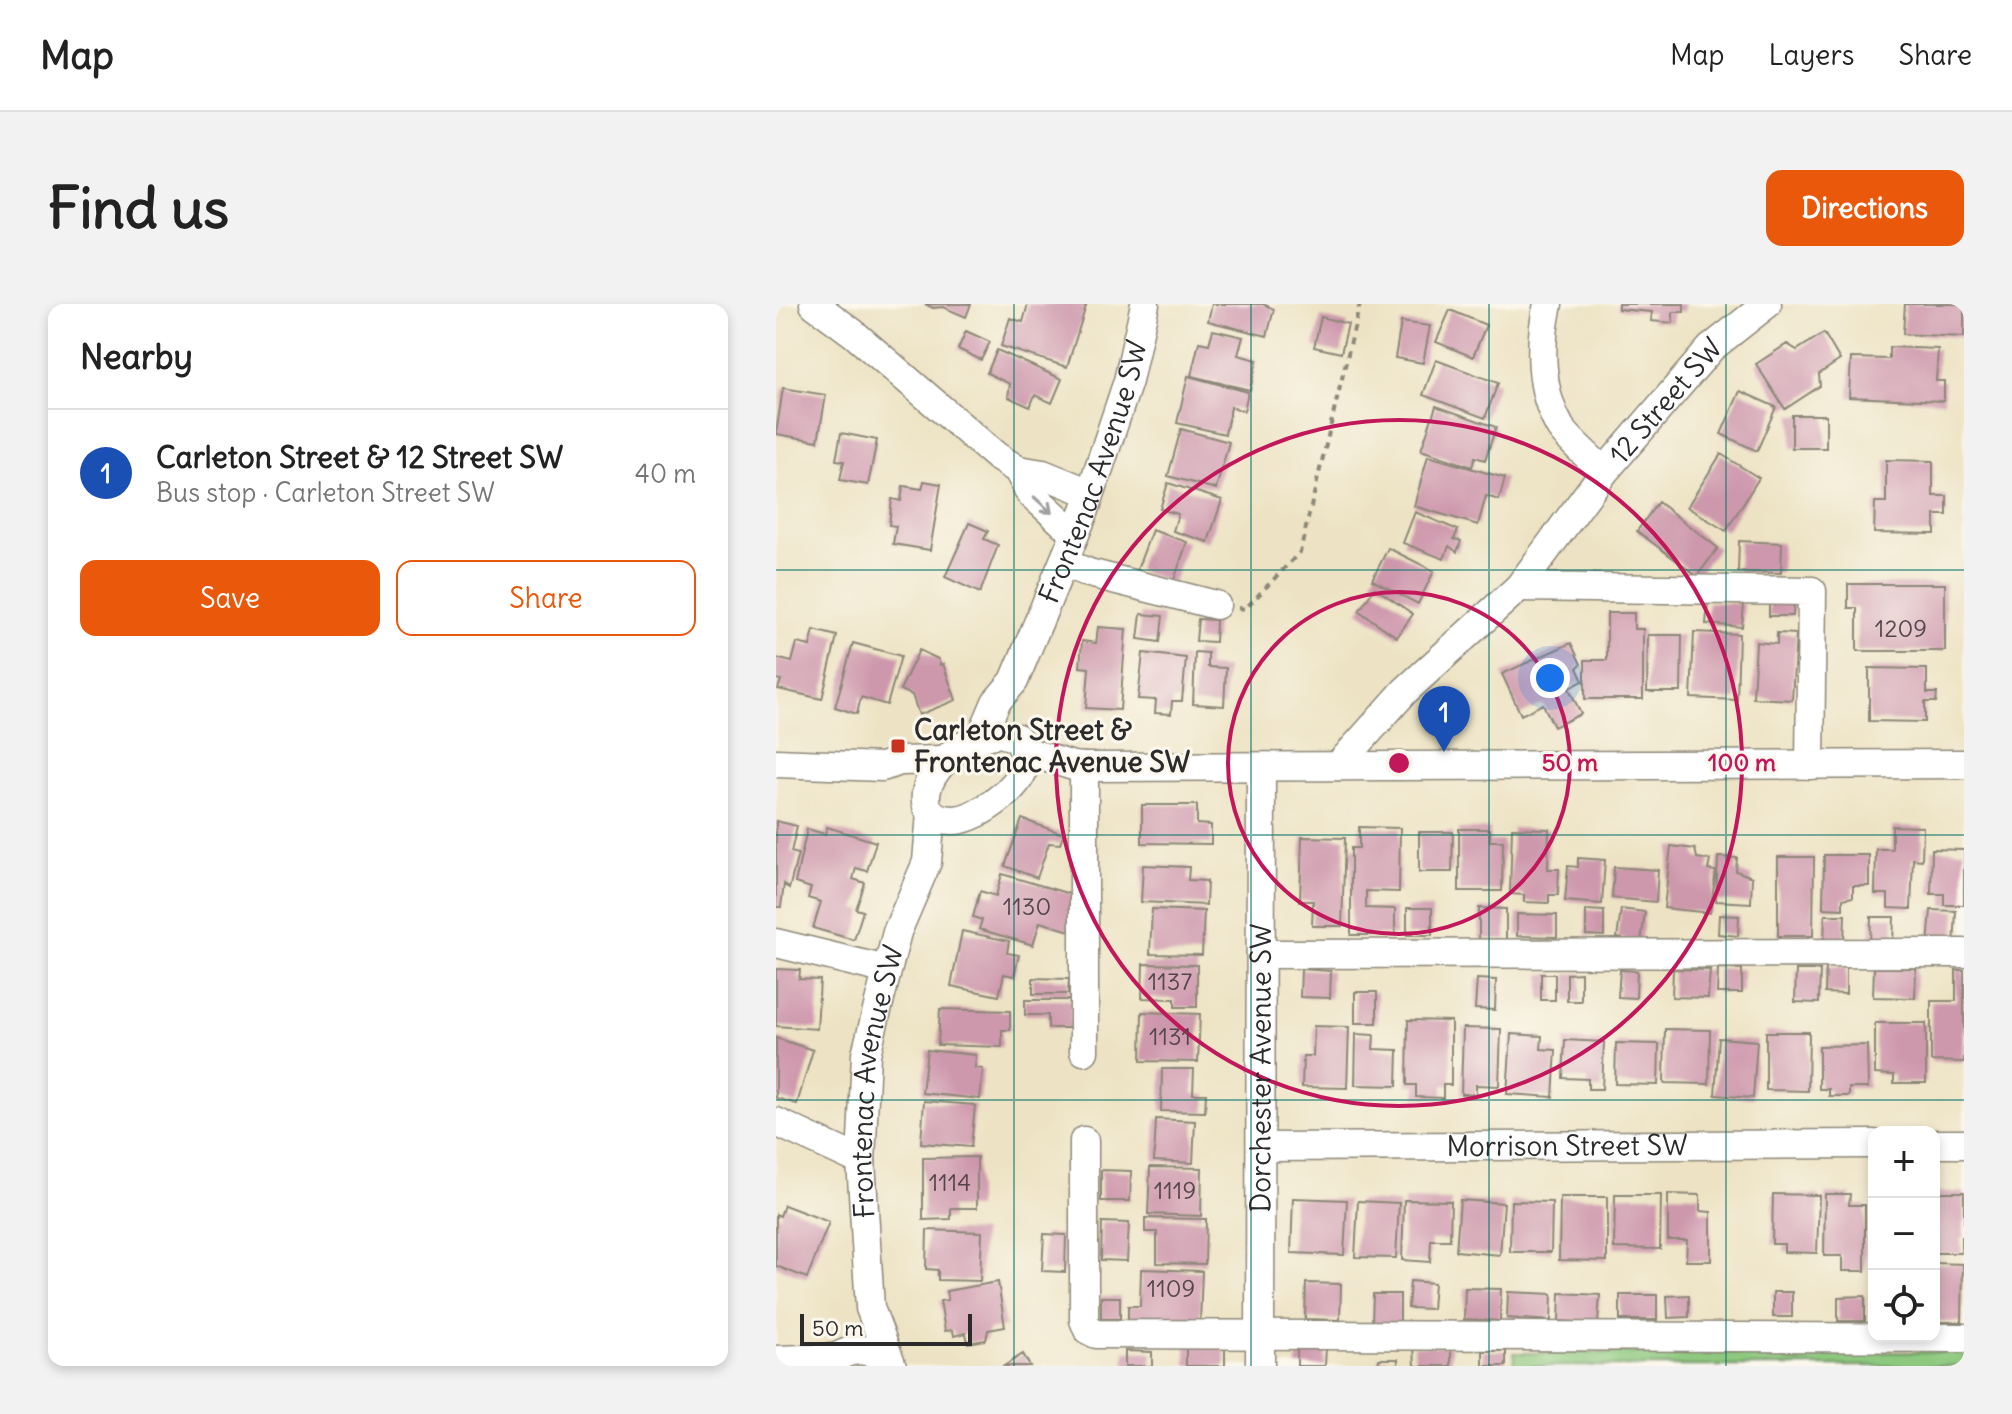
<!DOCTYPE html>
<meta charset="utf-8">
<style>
:root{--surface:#fff;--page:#f2f2f2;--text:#222;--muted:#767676;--line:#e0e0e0;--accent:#ea580c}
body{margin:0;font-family:Delius,sans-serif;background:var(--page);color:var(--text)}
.controls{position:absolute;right:24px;bottom:24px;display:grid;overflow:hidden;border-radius:16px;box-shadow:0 4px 12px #0003}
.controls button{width:72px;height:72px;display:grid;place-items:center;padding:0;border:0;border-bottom:2px solid var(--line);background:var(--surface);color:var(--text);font:40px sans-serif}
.scale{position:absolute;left:24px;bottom:20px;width:172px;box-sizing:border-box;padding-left:8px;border:4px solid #2b2b2b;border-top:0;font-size:22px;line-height:28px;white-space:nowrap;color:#2b2b2b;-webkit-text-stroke:6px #fbf7ec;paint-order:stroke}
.you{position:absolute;left:774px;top:374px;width:28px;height:28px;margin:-20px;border:6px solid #fff;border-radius:50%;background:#1a73e8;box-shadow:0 0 0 12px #1a73e833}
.badge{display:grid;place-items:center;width:52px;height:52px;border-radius:50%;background:var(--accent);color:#fff;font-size:26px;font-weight:700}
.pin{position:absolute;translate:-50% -66px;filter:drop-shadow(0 2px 4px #0008)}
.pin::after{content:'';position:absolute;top:42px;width:28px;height:24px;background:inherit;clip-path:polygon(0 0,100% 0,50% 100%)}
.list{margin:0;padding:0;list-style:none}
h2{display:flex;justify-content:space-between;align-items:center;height:104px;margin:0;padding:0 32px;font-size:34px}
h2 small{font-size:26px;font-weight:400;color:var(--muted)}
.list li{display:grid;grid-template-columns:52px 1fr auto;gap:24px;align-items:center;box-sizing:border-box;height:128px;padding:0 32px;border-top:2px solid var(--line)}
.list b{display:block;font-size:30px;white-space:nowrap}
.list p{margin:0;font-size:26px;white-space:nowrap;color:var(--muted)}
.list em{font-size:26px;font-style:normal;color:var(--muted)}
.actions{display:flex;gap:16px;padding:24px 32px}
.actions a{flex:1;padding:18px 0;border:2px solid var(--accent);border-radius:16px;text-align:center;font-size:28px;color:var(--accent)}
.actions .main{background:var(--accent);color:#fff}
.icon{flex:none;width:44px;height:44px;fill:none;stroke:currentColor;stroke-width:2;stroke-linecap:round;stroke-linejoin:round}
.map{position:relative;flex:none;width:1188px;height:1062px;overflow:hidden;border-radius:16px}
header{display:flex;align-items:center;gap:48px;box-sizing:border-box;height:112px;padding:0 40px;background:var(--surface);border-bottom:2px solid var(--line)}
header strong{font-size:38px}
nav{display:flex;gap:44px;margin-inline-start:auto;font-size:28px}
.intro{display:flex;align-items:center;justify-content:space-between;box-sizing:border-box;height:192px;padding:0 48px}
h1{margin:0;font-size:56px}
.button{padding:20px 36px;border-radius:16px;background:var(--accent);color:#fff;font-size:28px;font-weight:700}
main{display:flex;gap:48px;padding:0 48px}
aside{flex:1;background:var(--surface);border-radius:16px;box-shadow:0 4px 12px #0003}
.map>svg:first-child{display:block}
.green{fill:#8cc87d;stroke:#5c7a54;stroke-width:2}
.building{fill:#cd97ac}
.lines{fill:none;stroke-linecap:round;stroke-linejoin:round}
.minor-casing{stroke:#8c8778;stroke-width:31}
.path{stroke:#8c8778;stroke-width:4;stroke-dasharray:6 6;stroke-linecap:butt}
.minor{stroke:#fff;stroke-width:28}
.oneway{stroke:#a0a0a0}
.grid{fill:none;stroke:#0f766e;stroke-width:2;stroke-opacity:0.55}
.ring{fill:none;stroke:#c2185b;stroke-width:4}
.poi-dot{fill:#c8321e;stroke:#fbf7ec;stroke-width:3}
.labels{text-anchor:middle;stroke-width:6;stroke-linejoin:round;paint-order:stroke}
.number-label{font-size:24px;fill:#54464b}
.street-label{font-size:28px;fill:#2b2b2b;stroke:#fbf7ec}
.poi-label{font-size:28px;font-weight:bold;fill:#2b2b2b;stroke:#fbf7ec;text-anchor:start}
.centre{fill:#c2185b;stroke:#fbf7ec;stroke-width:4}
.ring-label{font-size:24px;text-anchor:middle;font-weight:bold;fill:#c2185b;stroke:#fbf7ec;stroke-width:6;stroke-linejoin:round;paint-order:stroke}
</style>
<header>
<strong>Map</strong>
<nav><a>Map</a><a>Layers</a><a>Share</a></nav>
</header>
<div class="intro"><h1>Find us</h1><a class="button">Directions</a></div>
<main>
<aside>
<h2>Nearby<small></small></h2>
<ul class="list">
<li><span class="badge" style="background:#1a4fb4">1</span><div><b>Carleton Street &amp; 12 Street SW</b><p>Bus stop · Carleton Street SW</p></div><em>40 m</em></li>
</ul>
<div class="actions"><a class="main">Save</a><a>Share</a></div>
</aside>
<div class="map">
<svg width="1188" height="1062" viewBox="0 0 1188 1062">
<rect width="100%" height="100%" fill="#fbf7ec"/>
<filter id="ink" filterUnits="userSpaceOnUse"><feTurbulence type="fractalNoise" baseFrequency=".0125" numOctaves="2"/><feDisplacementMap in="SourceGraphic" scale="16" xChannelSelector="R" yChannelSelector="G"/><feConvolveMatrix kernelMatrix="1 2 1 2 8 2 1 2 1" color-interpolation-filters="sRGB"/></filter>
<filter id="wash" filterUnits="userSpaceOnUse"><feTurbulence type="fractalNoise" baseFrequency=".006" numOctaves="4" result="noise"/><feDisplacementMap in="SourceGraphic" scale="32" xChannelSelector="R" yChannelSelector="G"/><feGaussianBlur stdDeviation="1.8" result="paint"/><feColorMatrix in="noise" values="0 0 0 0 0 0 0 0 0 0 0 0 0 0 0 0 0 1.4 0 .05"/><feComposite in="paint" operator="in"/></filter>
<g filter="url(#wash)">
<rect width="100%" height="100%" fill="#ede3c4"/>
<path class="green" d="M1188,1048v14h-450v-13z"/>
<g id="blocks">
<path class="building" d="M149,0h46l-5,13 -23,-10 -10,1z
M252,0h50l8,2 -19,61 -66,-21 9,-28 13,4z
M436,0h51l11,5 -7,27 -59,-15z
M842,0h66v8h-11v11l-22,-2 1,-9 -34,-3z
M1129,0h59v33l-61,-3z
M674,6l36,15 -13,32 -37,-15z
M545,13l27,7 -7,29 -27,-6z
M625,18l29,4 -7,37 -28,-5z
M437,26l30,7 -5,18 19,5 -7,30 -59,-14 8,-34 10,2z
M190,27l24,11 -9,18 -23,-11z
M1048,29l16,27 -21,14 1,12 -35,23 -29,-45 31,-20 10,6z
M1113,43l49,2 -2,32h8v20l-95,-4 2,-39 38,1z
M221,46l65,29 -10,24 -17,-8 -5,12 -22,-10 2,-13 -23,-11z
M660,56l62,23 -13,35 -62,-23z
M412,72l60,16 -4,19 -13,-4 -6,27 -48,-11z
M7,84l43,7 -8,46 -42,-7z
M964,87l36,16 -19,44 -36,-17z
M660,102l60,21 -11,33 -10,-3 -3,10 -51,-17z
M1016,111h34v33h-34z
M405,125l48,13 -13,47 -48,-13z
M65,129l36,7 -9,45 -28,-5 4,-19 -8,-1z
M945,150l38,24 -33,53 -39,-24z
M652,152l77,22 -6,22 -13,-4 -8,29 -64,-19z
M1110,156l47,1v35h14v19h-12v19l-61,-1 1,-31h11z
M148,177l17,3 -11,66 -37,-6 3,-18 -7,-1 3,-26 9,2 2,-15 19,3z
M392,179l54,17 -14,42 -35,-11 5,-17 -18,-5z
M882,198l60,46 -21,28 -60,-45z
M639,208l43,18 -4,9 7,2 -4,11 -8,-6 -5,13 -41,-16z
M193,219l19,8 -4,8 14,6 -18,48 -35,-16z
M376,226l35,12 -14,41 -36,-13z
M963,237l43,2 -1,30 -43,-1z
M612,244l46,23 -16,33 -46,-24z
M1072,280h97v67h-88v-43h-9z
M599,284l38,26 -16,23 -38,-26z
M993,296l25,1 -1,15h-24z
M932,298l36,2 -2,23 -36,-3z
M831,309h27v16h9v70h-58v-39h22z
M365,310l22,2 -3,26 -22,-3z
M422,315l18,1 -1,22 -19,-1z
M322,323l28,2 -6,81 -34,-2 3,-40 -9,-1 2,-26 14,2z
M38,326l23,6 -15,63 -44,-10 3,-9 -5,-1v-21l16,4 5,-19 13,3z
M918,328l45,2 -2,66 -46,-2z
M1001,329l19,1 -4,66 -39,-2 3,-56 21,2z
M872,331h34l-1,57h-34z
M77,339l48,13 -14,49 -26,-8 -4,17 -22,-7z
M795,339l10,21 -4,4 6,13 -14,7 12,26 -27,13 -11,-23 -22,11 -19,-41z
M143,346l19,9 2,6 3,-1 13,36 -37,15 -7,-20 -12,-5z
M419,348l13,1v14l18,1 -2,38 -31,-2z
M367,349l43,5 -4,43h-10l-1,13 -16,-1 1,-13 -18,-1z
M1093,364l58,1v24h10l-1,9h-11v20l-56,-1z
M366,501h55v19l14,1v19l-69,-1z
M246,515l41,15 -3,10 -11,-1 -12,35 -32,-12z
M0,517l21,5 -6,26 7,2 -9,35 -5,-5 -3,23h-5z
M1116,522l31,1 -1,33 -9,-1 -2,50 -23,-1v-14h-13l1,-45h16z
M51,523l49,15 -9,29 -11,-3 -3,11 12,4 -9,26 7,2 -9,29 -41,-12 8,-26 -13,-4 3,-10 -16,-5 12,-54 18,5z
M583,523l41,1 -1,64 -33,-1v17l29,1v26h-44v-87h8z
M736,524l37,1 -1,40h11l-1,26h-9v8l-25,-1v-7l-14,-1z
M683,525h31v12h13l-1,50h-43z
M643,528h34l-1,40h-33z
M526,533l43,1 -3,88h-30l1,-25h-13z
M895,542l24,3 2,9 13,2 -2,10 8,1 -6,42 -46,-5z
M1156,545l32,1v55h-20v-11h-13z
M1048,551h45v31h-16v11l-10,2v10l-20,-1z
M942,553l19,1 -1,13 16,6 -1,26 -35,-2z
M1002,553h36l-1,79h-35z
M802,554l27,2 -3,44 -37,-3 3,-35 10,1z
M367,561l46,2 -1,13 19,1 -1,24 -65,-3z
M838,563l44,3 -2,32 -44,-4z
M226,570l78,23 -10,34 -30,-9 -7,23 -54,-16 3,-9 -9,-3 7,-26 16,5z
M631,604h25v27h-25z
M703,604l27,1v30h-27z
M376,605l52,2 -2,44 -52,-1z
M845,605l24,3 -4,30 -24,-4z
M810,606l18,1v25l-18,-1z
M1155,606l25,1 -2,36 -26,-2z
M741,610l40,1v22l-40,-1z
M943,611l20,1 -1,20 -20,-2z
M1049,611h20l-1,28h-20z
M1095,613h23l-1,29 -23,-1z
M186,627l47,10 -2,12 12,2 -5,21 -10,-2 -5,22 -48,-10z
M367,660l54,1v42h-22v-8l-33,-1z
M1050,662l20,1v27l-21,-1z
M942,664l24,1v24h-25z
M1098,664h42l-1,30 -42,-1z
M0,665l24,1 -1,9 21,1 -3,49 -41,-3z
M525,665l30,2 -1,27 -30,-1z
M897,665l37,1 -2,28 -36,-1z
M844,666l17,1 -1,27 -18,-1z
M1020,666h24l-1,33 -24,-1z
M1180,666h8v92l-33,-1v-60h25z
M805,669v28h-14v-27z
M765,670h14v26h-14z
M257,674l36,1 -1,15h-35z
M701,675l19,1 -1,30 -20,-1z
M579,688h22v31h-22z
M249,696h46v28h-23v-13h-23z
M164,705l70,2v19h-8v17l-64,-2z
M366,708l58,2 -2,48 -57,-1z
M632,716l43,1v64h-8v13l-27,-1v-12h-9z
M1099,719h51v60h-32v-8l-19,-1z
M538,722l35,1 -2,61 -45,-1 1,-31h10z
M687,724l38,1 -2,57 -23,-1v9h-15z
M889,725l45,1 -1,54 -45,-1z
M990,728h43l-1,59 -42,-1z
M580,730l18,1 -1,14 25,1 -1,36 -42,-1z
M735,730l31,2 -1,13 15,1 -3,47 -46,-3z
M0,734l37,12 -16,54 -21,-6z
M943,734l38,3 -4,57 -38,-3z
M789,736l39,2 -2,47h-14v-10l-25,-1z
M840,739l43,1 -1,41 -43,-1z
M1091,741l1,43h-19v8h-20v-7h-10v-43z
M151,746l49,5 -1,13 8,1 -3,30 -58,-6z
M386,765h32l-1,25h13l-1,18 -44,-1z
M148,797l51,4 -4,42 -50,-4z
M380,815l39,2 -2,42 -39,-2z
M201,853v51h-26v11l-28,1v-62z
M374,863l52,1 -1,48 -53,-2z
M325,866l30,1 -1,30h-29z
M1158,888h30v45h-3v16h-27z
M892,890l32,1v16l11,1v49h-25l1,-21h-19z
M997,890l46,1 -2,58 -33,-1v-8h-12z
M1049,890h25l-1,11h16v66h-23v-15h-18z
M839,891h46l-1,54 -46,-1z
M784,893h47v64l-48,-1z
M517,894l54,2 -3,55 -53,-2z
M628,896l47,1 -1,39h-19l-1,22 -28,-2z
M684,896l44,3 -4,52 -44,-4z
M582,897l41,2 -3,55 -41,-1z
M735,897l41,1 -1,50h-41z
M8,901l45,17 -22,56 -31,-12v-52l4,2z
M369,914l61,1 -1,45 -48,-1v-31h-12z
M326,918l27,1 -2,38 -26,-1z
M151,926l55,2 -2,49 -42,-1v-10l-12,-1z
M268,930l22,1 -1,37 -23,-1z
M1158,959l29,1 -1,58h-28z
M365,965l61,2 -2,52 -72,-2v-15h12z
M634,977l24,2 -2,26 -24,-1z
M222,978l7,45 -17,3 -2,10 -18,3 -2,-10 -12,3 -1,-6 -8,1 -5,-30 8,-1 -2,-9z
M530,979l35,1 -1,36 -35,-1z
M689,984l36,1 -1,32 -36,-2z
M732,988l44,2 -1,27 -44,-3z
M997,988h19v25h-19z
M784,989l40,2 -2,28 -39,-2z
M597,990h27v30h-28z
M844,991h37v25h-37z
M913,991v22l-21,1 -1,-22z
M1089,992v25h-27v-24z
M325,993h19v22h-19z
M410,1040l39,1v21h-39z
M521,1042l29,1 -1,19h-28z
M638,1042h37v20h-36z
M349,1047l27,1v14h-27z
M707,1047h23v15h-23z
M247,1050l7,12h-26z
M603,1055h19v7h-20z"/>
</g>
</g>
<g filter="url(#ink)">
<use href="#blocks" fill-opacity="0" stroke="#8c8778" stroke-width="2"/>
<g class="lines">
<defs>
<g id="minor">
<path d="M38,0l39,29 143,123 22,14 25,4 47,19"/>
<path d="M242,166l12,23 45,41"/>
<path id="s1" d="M828,168l107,-124 56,-44"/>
<path d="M288,259l25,10 127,32"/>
<path d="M743,283l293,4 -2,174"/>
<path d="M224,429l17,5c6,10 10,18 7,29 -5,22 -48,53 -71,53 -35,0 -32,-31 -15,-52 15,-19 38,-32 62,-35z"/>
<path id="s2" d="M206,431l14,-33 18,-21 71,-171 43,-129 17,-77"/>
<path d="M249,447l48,15 11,1 880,-3"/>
<path d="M0,459l106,4 18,-6 44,-1"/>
<path d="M562,462l67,-75 114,-104 85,-115c-13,-14 -33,-29 -44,-45 -21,-36 -21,-84 -12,-123"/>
<path d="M308,463v284"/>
<path d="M0,639l111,27"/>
<path d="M485,650l703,-1"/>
<path d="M0,818l85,39"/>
<path d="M308,837v179l4,10 8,4 868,4"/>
<path d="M1158,840h30"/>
<path id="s3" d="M485,843l613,-3"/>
<path d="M0,1056l58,-2"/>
<path d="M50,1062c20,-19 45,-23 64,0"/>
<path id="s4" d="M116,1062l-22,-58 -9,-147 5,-107 31,-122 30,-70 4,-49"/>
<path id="s5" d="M484,1062l1,-598"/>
</g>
</defs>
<use href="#minor" class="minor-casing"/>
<path class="path" d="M462,304l7,1 55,-57 60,-248"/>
<use href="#minor" class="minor"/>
</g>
<defs><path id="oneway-shaft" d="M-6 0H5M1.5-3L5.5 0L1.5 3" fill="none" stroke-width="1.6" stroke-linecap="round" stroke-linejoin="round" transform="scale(2)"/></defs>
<use class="oneway" href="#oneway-shaft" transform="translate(267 201) rotate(42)"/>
</g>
<path class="grid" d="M238,0v1062M475,0v1062M713,0v1062M950,0v1062M0,266h1188M0,531h1188M0,796h1188"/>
<g class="ring">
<circle cx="623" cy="459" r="171"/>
<circle cx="623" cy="459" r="343"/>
</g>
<rect class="poi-dot" x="114" y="434" width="16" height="16" rx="4"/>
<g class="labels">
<g class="number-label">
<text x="1125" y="333">1209</text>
<text x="251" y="611">1130</text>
<text x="394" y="686">1137</text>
<text x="394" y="741">1131</text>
<text x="174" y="887">1114</text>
<text x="399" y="895">1119</text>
<text x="395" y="993">1109</text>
</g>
<g class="street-label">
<text dy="10" stroke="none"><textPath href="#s1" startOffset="94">12 Street SW</textPath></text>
<text dy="10" stroke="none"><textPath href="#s2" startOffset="288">Frontenac Avenue SW</textPath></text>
<text dy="10" stroke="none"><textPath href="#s5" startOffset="298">Dorchester Avenue SW</textPath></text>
<text dy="10" stroke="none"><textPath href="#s4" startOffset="290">Frontenac Avenue SW</textPath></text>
<text dy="10" stroke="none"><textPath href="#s3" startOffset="306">Morrison Street SW</textPath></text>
</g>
<g class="poi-label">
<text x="138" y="436">Carleton Street &amp;<tspan x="138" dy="32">Frontenac Avenue SW</tspan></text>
</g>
</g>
<circle cx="623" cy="459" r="12" class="centre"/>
<g class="ring-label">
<text x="794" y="467">50 m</text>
<text x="966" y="467">100 m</text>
</g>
</svg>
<div class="controls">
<button>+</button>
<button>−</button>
<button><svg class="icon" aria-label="locate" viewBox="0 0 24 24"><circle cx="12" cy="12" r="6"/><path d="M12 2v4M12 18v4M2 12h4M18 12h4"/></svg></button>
</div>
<div class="scale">50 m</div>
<div class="you"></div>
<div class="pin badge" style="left:668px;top:448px;background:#1a4fb4">1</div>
</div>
</main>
